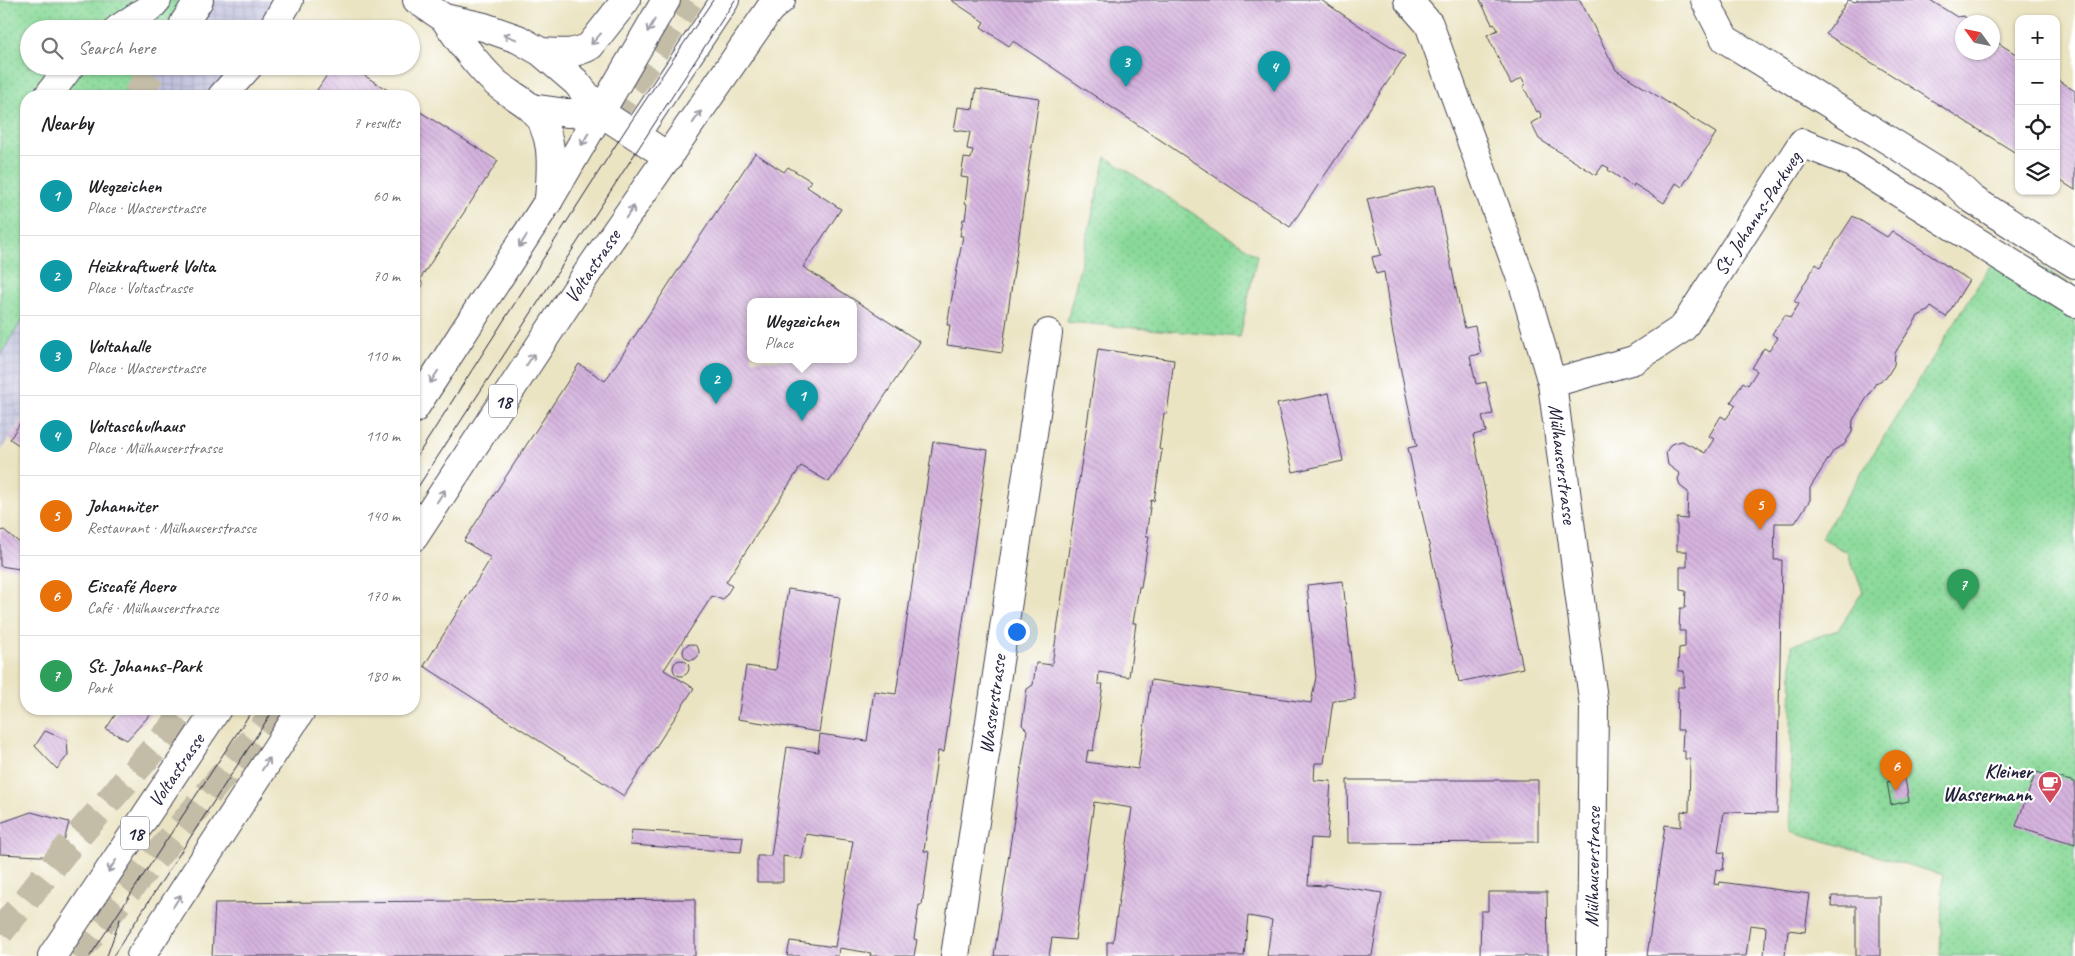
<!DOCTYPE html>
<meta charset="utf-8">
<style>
:root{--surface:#fff;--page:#f2f2f2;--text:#202124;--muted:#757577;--line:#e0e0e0;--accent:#7c3aed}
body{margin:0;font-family:Caveat,sans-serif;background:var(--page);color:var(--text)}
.controls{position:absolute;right:15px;top:15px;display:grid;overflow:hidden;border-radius:10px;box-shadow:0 1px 4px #0004}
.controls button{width:45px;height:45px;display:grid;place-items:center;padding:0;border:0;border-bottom:1px solid var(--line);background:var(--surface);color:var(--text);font:25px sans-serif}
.compass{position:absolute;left:1955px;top:15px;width:45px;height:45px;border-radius:50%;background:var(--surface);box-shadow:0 1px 4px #0004;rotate:303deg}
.you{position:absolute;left:1016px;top:631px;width:18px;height:18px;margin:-12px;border:4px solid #fff;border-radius:50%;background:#1a73e8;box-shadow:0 0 0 8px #1a73e833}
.badge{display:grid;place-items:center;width:32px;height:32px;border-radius:50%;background:var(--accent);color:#fff;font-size:16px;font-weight:700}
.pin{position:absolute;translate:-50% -41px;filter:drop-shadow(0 1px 2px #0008)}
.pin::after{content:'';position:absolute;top:26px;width:18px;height:15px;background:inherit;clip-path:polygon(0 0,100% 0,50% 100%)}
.popup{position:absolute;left:747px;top:298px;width:110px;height:65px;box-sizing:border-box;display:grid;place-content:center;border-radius:10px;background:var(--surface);filter:drop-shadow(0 1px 4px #0005);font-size:16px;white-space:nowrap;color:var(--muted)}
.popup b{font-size:19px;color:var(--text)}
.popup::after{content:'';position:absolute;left:50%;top:100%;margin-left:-10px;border:10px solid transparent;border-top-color:var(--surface)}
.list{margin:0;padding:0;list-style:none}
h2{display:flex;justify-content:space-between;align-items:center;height:65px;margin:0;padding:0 20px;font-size:21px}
h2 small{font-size:16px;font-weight:400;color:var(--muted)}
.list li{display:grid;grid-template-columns:32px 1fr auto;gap:15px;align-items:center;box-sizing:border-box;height:80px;padding:0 20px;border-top:1px solid var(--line)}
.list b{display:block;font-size:19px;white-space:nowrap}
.list p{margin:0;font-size:16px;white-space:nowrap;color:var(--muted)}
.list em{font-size:16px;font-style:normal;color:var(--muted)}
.icon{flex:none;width:28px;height:28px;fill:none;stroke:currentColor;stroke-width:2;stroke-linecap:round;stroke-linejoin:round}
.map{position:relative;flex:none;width:2075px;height:956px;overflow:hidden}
.search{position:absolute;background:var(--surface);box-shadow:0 1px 4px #0004;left:20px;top:20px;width:400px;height:55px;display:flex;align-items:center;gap:12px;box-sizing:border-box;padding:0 18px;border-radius:28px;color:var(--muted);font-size:19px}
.panel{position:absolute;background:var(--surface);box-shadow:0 1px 4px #0004;left:20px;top:90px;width:400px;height:625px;border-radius:20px}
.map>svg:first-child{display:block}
.industrial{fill:url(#industrial-grid)}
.grass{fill:url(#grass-dots);stroke:#567e6a}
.building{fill:url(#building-back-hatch);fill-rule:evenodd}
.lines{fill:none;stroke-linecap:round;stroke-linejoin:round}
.minor-tunnel{stroke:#c3bda8;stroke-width:28;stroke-dasharray:28 14;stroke-linecap:butt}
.highway-tunnel{stroke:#c3bda8;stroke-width:28;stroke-dasharray:28 14;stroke-linecap:butt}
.minor-casing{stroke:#403f4f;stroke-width:30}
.major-casing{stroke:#403f4f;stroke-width:30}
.highway-casing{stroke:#403f4f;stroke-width:30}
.minor{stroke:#fff;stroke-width:28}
.major{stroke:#fff;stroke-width:28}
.highway{stroke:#fff;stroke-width:28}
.tram{stroke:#22223b;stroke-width:1}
.oneway{stroke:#9c9ca7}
.labels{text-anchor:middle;stroke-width:4.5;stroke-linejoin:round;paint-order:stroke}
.shield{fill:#fff;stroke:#646476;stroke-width:1}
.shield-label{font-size:19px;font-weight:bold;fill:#22223b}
.street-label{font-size:20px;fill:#22223b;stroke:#fff}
.poi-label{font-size:20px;font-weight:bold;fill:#22223b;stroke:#fff;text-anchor:end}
</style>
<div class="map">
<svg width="2075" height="956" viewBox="0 0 2075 956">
<defs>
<pattern id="industrial-grid" width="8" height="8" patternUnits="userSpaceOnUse" patternTransform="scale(1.25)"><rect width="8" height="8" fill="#c1c2dd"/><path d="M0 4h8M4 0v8" fill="none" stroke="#a6a6bf"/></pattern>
<pattern id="grass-dots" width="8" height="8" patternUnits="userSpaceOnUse" patternTransform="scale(1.25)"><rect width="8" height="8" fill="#89d999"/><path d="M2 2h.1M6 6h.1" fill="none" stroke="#76ba85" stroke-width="1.8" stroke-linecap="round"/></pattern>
<pattern id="building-back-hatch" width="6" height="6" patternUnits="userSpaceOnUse" patternTransform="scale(1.25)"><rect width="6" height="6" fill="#d5b3de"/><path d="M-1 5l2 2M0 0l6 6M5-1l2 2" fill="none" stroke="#b79abf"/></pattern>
</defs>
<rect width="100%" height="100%" fill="#fff"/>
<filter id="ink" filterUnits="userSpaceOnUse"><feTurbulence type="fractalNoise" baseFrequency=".02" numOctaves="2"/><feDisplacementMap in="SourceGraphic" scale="10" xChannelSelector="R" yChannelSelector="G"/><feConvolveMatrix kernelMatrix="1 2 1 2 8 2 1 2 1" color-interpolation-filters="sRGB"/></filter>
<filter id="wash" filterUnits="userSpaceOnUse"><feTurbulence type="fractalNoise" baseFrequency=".0096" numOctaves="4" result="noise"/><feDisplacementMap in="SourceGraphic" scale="20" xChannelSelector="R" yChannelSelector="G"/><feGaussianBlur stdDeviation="1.12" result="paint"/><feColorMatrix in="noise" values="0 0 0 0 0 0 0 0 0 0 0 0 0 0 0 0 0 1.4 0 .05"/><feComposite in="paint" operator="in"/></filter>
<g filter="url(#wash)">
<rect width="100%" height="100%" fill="#ebe4c3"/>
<path class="industrial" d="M0,0h293l-18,29h-246v37h221l-19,30h-205v316l-26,41z"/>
<path class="grass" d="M0,0h186l-19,29h-138v37h114l-20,30h-97v218l-26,41z
M1106,157l151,98 -17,82 -173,-15z
M2003,245l72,42v669h-135l3,-81 -153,-44 2,-186 46,-15 25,-39 -16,-39 -26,-14z"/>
<g id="blocks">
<path class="building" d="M951,0h370l84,56 -115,171 -277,-186 -4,5 -28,-19 3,-5z
M1480,0h100l36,70 100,63 -34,54 -6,-4 -12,20 -30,-19 -1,3 -25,-17 1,-2 -6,-3 -7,10 -57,-36 -8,-16 11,-6 -3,-6 -2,1 -14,-26 2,-2 -3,-6 -11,6 -24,-49 11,-5 -4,-7 -2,1z
M1848,0l8,2 1,-2h73l27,17 6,-1 10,6h-11v30h30l1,-18 2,7 24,15v99l-193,-121z
M333,66h16l48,30h-84z
M2056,75l3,6 16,10v99l-19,-12z
M976,89l63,9 -37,255 -55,-8 3,-20h-3l16,-89h-3l3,-17 2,1 2,-16 -2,-1 3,-25 -7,-1 3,-19 7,1 2,-9 -6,-1 3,-17 -16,-2 4,-23 15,2z
M414,108l84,53 -78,118 3,6 -4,5 -5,-1z
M755,153l29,19 4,-5 23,14 -4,6 34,22 -38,58 117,75 -91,140 -28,-16 -75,116 6,4 -9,14 -11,-4 -48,74 30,18 -70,108 -200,-130 67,-108 -27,-17 115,-177 26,17zM751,302h102v58h-102z
M1435,185l26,129 4,14 10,-2 6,28 -11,2 6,28 10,-2 7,32 -11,2 4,16 -13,3 50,233 -64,14 -51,-234 9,-2 -25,-117 -8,-57 -8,2 -4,-17 9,-2 -14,-56z
M1853,216l34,21 5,-6 77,49 -23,37 -15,-10 -3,4 -10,5 -23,37 -1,12 -8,13 -10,5 -23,37 -1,12 -8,13 -10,5 -24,38v12l-15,23h-20l-1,37h8l-5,253 -53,-1 -6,40 7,1 -2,17 -7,-1 -2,15 5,1 1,-3 90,12 -5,38 -17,-2 -3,26h-21l2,-29 -16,-2 -4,31h-99l18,-131 16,2v-16l8,1 1,-53h-5v-8h-3l1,-21h-6l1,-43h6v-16h-6l1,-23 6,-1v-16h-6l1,-23h5l1,-17 -6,-1v-23h7v-16h-10v-33l10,1 1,-27 -8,-6 -2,-7 2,-5 -12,-9 -2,-13 5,-8 11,-3 23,12 9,-14 -5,-3 12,-20 5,3 10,-14 -5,-3 12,-20 5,3 9,-14 -5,-3 12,-20 5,3 9,-13 -6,-4 13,-19 5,3 9,-14 -5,-3 22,-37 4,3z
M1098,349l76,11 -7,54 -3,-1 -5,36 3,1 -8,51 -3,-1 -5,36h3l-8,51h-2l-6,36h3l-7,54 -30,-5 -1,12h5l-10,67 -5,-1 -2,12 52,7 13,-89 160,23 5,-26 -9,-92 36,-4 12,118 -22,2 -9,62h-9l-1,17 17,1 -4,58 -16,-1 -3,47 17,1v-2l57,9 -10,63h-105l5,-36 -24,-4 -4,40h-137v-14h6l19,-134 -38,-6 -19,138 -23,-2 -3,18h-55l33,-226 -5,-5 5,-36 6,-4 3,-22 16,2z
M1329,393l14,68 -50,11 -16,-68z
M26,414v36l-16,-11z
M933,442l55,8 -44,302 -6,-1 -14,100 5,1 -7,53h-3l-5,34 3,1 -3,16h-44l1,-3 -32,-5 -1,8h-51l3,-15 45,6 18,-106 -47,-7 -4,25 -19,-3v26h-26v-26h14l16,-109 31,5 2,-18 47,7 7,-50 22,3z
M4,530l22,18v22l-26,-4v-35z
M788,589l52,8 -21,135 -81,-13 8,-53 30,4z
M683 652a8 8 0 1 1 16 0a8 8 0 1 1-16 0Z
M673 668a8 8 0 1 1 16 0a8 8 0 1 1-16 0Z
M119,709h36l-28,31 -21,-11z
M45,731l22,9 1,15 -11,14 -22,-23z
M2036,772l39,10v62l-59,-18z
M1905,779l4,22 -18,4 -4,-23z
M1347,780h191v62l-190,1z
M31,812l38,10 -9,35 -60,-3v-31z
M632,830l111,7 -2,15 -111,-7z
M1488,892h59l1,64h-68l1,-45h7z
M1832,896h48v60h-24v-50h-25z
M695,899v57h-483l3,-53z"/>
</g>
</g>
<g filter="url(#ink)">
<use href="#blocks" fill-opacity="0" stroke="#403f4f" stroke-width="1"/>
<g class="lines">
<path class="minor-tunnel" d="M136,96l20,-30"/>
<path class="highway-tunnel" d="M608,121l81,-121
M0,932l64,-80 125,-143
M74,956l204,-247"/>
<defs>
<path id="minor" d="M417,0l27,18 40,9 34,12 23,13 35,30 24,30 69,45
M1408,0l21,24 95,263 28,96 42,324 -3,249
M1705,0l20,39 226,140 21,20 103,65
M444,18c15,22 30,44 50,63 11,11 27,17 38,28 24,25 19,59 17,91
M184,23l15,-23
M118,29l33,-22 6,-7
M272,29l17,-29
M541,52c18,1 34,3 49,-6l36,-46
M48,96l22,-30
M222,96l27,-30
M531,108l36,5 33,-1
M636,134l89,-134
M1552,383l82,-23 49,-32 119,-185 48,19 225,141
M955,956l93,-623"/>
<path id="major" d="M414,409l135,-209 117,-200
M414,537l178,-271 184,-266
M52,956l165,-247
M141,956l161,-247"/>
<path id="highway" d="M770,9l11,-9"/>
</defs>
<use href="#minor" class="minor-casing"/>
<use href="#major" class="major-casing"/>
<use href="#highway" class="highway-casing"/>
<use href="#minor" class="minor"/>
<use href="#major" class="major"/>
<use href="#highway" class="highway"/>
<path class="tram" d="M414,461l212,-332 87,-129
M414,493l321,-493
M90,956l163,-247
M107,956l13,-37
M113,956l161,-247"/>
</g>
<defs><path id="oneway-shaft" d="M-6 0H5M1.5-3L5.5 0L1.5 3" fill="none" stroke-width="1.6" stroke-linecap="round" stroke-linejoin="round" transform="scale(1.25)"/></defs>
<g class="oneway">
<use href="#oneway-shaft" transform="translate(651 26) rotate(120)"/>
<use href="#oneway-shaft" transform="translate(510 37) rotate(-159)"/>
<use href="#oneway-shaft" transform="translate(596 39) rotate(132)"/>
<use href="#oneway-shaft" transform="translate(697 117) rotate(-55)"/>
<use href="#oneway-shaft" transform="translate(585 139) rotate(120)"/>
<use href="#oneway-shaft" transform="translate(630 212) rotate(-55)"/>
<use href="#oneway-shaft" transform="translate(523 241) rotate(123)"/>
<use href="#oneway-shaft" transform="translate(530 360) rotate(-57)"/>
<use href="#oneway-shaft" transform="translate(434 377) rotate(123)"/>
<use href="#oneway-shaft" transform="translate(441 496) rotate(-57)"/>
<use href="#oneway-shaft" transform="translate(266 764) rotate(-57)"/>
<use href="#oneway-shaft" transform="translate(112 866) rotate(124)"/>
<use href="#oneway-shaft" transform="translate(177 901) rotate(-57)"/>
</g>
</g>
<defs>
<symbol id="cafe-pin" viewBox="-11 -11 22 30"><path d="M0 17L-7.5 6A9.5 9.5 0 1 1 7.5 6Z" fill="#d1495b" stroke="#fff"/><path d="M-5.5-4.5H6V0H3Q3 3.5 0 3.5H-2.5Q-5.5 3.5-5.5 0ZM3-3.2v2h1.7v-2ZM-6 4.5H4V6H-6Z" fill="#fff"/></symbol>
</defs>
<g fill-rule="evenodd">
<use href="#cafe-pin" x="2036" y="769" width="28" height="38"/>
</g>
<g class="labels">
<g class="shield">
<rect x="489" y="384.5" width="28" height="33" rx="4"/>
<rect x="121" y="816.5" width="28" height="33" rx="4"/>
</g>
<g class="shield-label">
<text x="503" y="408">18</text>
<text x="135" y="840">18</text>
</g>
<g class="street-label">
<text transform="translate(1757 213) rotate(-57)" y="7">St. Johanns-Parkweg</text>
<text transform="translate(592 266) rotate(-56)" y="7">Voltastrasse</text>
<text transform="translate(1563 464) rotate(83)" y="7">Mülhauserstrasse</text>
<text transform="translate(992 704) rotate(-82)" y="7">Wasserstrasse</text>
<text transform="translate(176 770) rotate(-56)" y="7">Voltastrasse</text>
<text transform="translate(1592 867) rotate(-89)" y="7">Mülhauserstrasse</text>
</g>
<g class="poi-label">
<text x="2032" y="778">Kleiner<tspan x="2032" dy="23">Wassermann</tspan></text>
</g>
</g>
</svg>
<div class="controls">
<button>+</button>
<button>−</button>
<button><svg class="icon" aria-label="locate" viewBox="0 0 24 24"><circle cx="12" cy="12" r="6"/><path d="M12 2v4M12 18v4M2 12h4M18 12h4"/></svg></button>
<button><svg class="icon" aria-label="layers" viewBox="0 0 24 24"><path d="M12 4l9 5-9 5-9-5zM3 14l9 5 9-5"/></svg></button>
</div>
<svg class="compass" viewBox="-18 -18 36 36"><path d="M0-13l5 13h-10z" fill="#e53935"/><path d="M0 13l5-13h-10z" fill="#757577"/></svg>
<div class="you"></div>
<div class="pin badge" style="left:802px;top:421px;background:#0f9aa8">1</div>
<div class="popup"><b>Wegzeichen</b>Place</div>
<div class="pin badge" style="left:716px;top:404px;background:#0f9aa8">2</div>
<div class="pin badge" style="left:1126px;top:87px;background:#0f9aa8">3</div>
<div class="pin badge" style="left:1274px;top:92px;background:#0f9aa8">4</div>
<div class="pin badge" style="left:1760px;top:530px;background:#e8710a">5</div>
<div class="pin badge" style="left:1896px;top:791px;background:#e8710a">6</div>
<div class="pin badge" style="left:1963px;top:610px;background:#2e9e5b">7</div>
<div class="search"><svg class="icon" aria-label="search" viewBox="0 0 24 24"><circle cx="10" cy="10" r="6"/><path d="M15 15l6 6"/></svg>Search here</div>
<section class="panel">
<h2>Nearby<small>7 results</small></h2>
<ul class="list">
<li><span class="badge" style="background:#0f9aa8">1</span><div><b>Wegzeichen</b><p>Place · Wasserstrasse</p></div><em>60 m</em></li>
<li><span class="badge" style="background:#0f9aa8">2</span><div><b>Heizkraftwerk Volta</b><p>Place · Voltastrasse</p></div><em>70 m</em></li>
<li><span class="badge" style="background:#0f9aa8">3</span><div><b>Voltahalle</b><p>Place · Wasserstrasse</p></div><em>110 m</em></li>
<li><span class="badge" style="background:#0f9aa8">4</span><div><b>Voltaschulhaus</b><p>Place · Mülhauserstrasse</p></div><em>110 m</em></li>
<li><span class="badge" style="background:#e8710a">5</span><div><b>Johanniter</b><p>Restaurant · Mülhauserstrasse</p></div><em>140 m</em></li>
<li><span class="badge" style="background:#e8710a">6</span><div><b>Eiscafé Acero</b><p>Café · Mülhauserstrasse</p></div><em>170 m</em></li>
<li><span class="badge" style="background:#2e9e5b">7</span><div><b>St. Johanns-Park</b><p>Park</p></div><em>180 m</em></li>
</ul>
</section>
</div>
